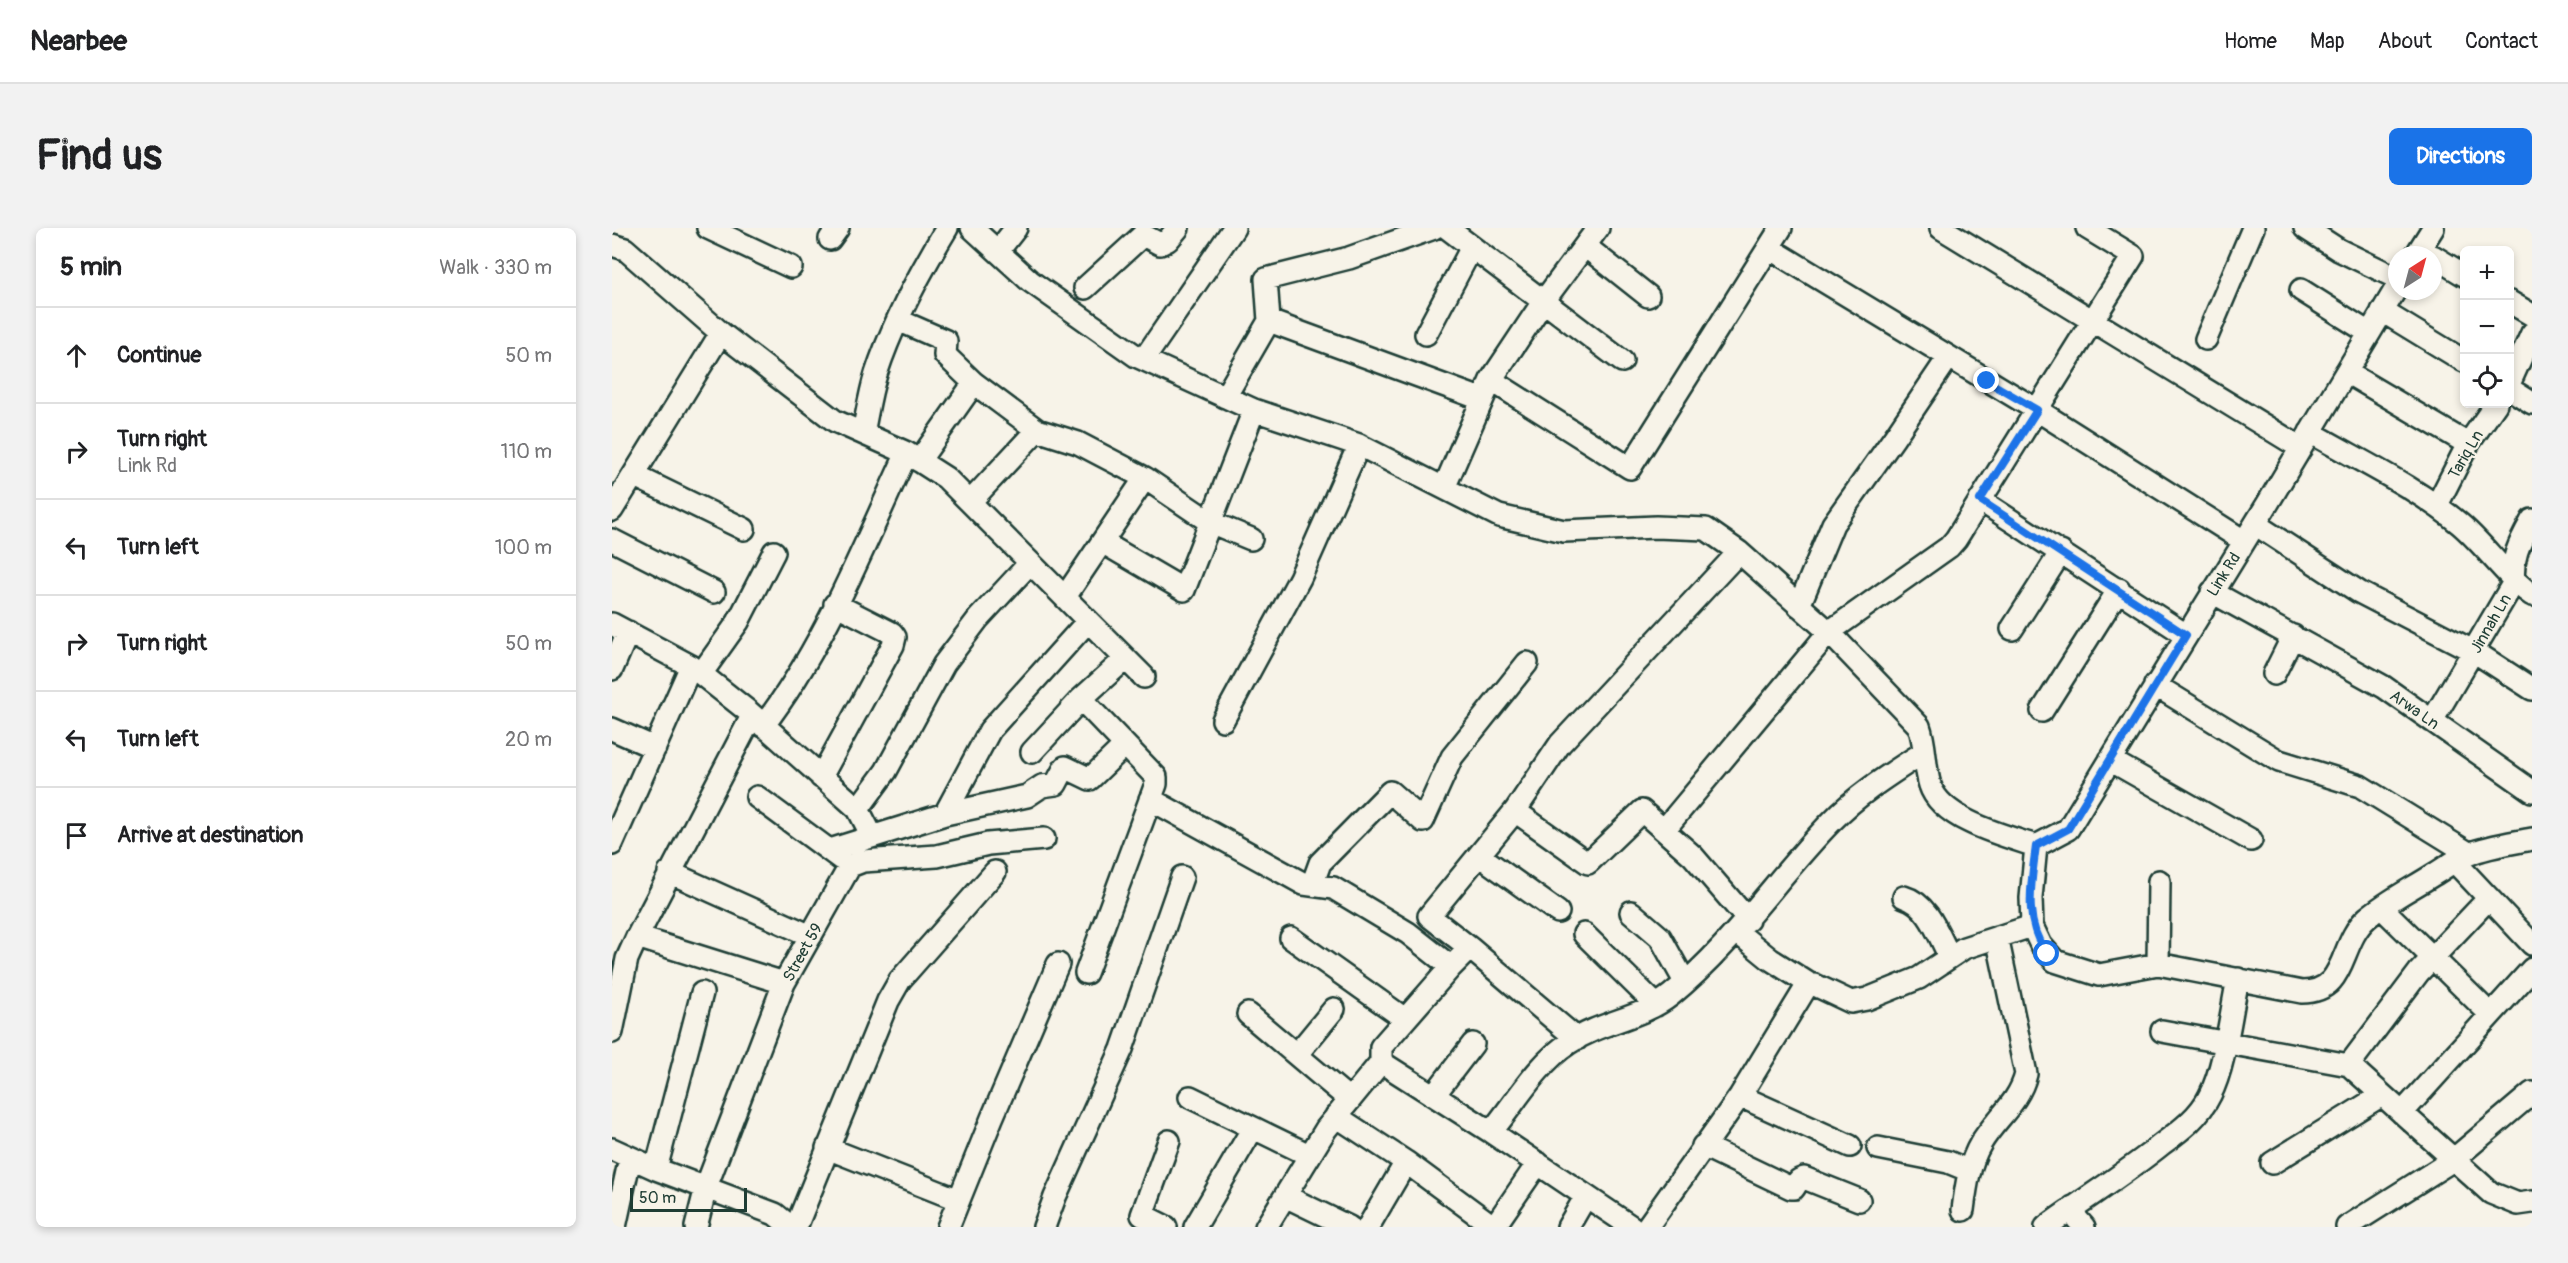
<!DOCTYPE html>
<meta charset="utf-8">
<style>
:root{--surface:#fff;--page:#f2f2f2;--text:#202124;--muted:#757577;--line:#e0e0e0;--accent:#1a73e8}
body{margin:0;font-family:Pangolin,sans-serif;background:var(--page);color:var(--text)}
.controls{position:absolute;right:18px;top:18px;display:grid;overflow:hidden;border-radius:9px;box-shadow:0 3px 9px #0003}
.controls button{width:54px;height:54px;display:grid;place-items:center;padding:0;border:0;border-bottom:2px solid var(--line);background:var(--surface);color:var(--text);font:30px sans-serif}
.compass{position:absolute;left:1776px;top:18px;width:54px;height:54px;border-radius:50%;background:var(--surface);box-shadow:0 3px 9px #0003;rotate:36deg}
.scale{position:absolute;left:18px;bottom:15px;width:117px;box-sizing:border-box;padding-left:6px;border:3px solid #1f3d34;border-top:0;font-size:16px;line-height:21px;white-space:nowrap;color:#1f3d34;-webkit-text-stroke:4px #f7f3e8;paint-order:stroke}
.stop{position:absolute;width:18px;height:18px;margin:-14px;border:4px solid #1a73e8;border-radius:50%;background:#fff}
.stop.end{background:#1a73e8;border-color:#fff;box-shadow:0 2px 6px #0008}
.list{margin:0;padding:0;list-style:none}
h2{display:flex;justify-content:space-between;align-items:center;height:78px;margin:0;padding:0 24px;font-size:26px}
h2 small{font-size:20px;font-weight:400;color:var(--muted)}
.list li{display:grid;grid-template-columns:39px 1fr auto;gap:18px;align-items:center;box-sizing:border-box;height:96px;padding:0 24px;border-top:2px solid var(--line)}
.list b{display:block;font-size:22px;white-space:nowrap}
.list p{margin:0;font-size:20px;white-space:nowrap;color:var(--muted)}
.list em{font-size:20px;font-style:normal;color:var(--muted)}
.icon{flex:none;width:33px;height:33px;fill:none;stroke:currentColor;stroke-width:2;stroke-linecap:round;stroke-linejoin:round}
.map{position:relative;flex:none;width:1920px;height:999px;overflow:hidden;border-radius:9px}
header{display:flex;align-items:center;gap:36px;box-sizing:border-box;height:84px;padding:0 30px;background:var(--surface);border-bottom:2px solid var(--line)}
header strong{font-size:28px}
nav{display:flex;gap:33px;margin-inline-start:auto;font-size:21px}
.intro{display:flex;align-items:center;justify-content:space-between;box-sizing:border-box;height:144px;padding:0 36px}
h1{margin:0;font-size:42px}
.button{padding:15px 27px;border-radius:9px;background:var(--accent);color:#fff;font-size:21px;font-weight:700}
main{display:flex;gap:36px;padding:0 36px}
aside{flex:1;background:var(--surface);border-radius:9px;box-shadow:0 3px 9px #0003}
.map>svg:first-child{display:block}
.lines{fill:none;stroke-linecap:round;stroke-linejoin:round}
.minor-casing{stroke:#1f3d34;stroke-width:26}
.minor{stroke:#f7f3e8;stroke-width:21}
.route{stroke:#1a73e8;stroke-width:8}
.labels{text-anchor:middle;stroke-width:4.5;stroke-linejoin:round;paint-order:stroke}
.street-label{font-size:16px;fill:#1f3d34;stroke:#f7f3e8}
</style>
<header>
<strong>Nearbee</strong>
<nav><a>Home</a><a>Map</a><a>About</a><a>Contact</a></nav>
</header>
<div class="intro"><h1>Find us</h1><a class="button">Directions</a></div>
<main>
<aside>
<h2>5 min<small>Walk · 330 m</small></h2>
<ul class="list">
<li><svg class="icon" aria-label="ahead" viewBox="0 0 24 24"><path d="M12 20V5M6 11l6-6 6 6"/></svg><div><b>Continue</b></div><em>50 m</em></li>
<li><svg class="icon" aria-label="right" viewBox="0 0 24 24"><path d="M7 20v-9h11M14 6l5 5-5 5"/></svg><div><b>Turn right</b><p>Link Rd</p></div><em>110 m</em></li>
<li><svg class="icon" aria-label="left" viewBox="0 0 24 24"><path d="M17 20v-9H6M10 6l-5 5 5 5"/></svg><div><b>Turn left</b></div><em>100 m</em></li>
<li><svg class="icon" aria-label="right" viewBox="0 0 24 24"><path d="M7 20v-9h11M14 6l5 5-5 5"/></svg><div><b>Turn right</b></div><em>50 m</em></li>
<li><svg class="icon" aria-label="left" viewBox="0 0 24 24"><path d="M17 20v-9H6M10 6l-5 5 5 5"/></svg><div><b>Turn left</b></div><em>20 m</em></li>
<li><svg class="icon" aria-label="arrive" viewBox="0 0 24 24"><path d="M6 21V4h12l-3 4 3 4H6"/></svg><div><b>Arrive at destination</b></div></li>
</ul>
</aside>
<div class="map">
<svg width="1920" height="999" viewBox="0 0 1920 999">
<rect width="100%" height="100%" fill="#f7f3e8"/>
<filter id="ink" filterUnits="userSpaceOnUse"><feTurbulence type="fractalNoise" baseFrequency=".0167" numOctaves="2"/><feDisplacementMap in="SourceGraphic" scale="12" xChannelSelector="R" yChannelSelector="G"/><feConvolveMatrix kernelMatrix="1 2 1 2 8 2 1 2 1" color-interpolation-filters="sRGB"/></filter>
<g filter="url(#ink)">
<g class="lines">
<defs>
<path id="minor" d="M96,0l83,39
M360,0l58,53 106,75 118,54 105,35 140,71 65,15 92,-4 50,2 33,23 90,80 90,94c7,19 5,40 11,59 11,35 75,51 106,61l-5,52 1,28 9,19 14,16 44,14 59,-11 144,28c46,0 36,-48 65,-74 20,-17 44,-29 66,-43 12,-7 23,-16 36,-21 19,-8 43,-11 63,-15
M822,0l-85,30 -83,21 3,42 212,78
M835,0l175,133
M1329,0l360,220
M1693,0l34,22 58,28
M218,11l8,-11
M0,17l13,4 96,84 114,88 72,32 39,25 198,199
M973,18l63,50
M1157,20l268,162 207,131
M386,23l18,-23
M1804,27l17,-27
M1821,28l31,19
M473,60l58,-53 17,9 8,-4 10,-12
M1689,62l68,43
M1898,74l22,13
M1770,83l82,50
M286,92l48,21 -1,14 29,28 63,47
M814,106l46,-87
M1594,111l47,-111
M532,131l90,-131
M1734,144l122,72
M879,152l139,88 151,-240
M1898,154l22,-49
M1898,161l22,14
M613,169l44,-76
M1698,204c50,29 106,55 150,92 26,22 44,51 72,71
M251,205c4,-19 7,-40 13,-59 17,-52 43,-100 71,-146
M307,233l55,-78
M23,248l109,53
M832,260l47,-108 52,-78 55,-74
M1368,272l206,135
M358,274l67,-72 41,13 67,35
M1825,277l31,-61 28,-40
M0,282l109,-177
M1643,296l104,68 116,60 57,37
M0,312l102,52
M490,314l43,-64 65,44 41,17
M1127,324l-179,192 -45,67 73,52 54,-52 51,45 55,64
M1600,364l172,95 148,104
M453,369l37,-55 82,48 70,-180
M1187,378l34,-82 61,-86 54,-80
M0,396l79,42 58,46 109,97 14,27
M1400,401l49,-77
M0,441l16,-37
M89,446l37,-52 36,-70
M1662,446l19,-38
M1543,457l124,76 81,25 110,68
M469,471l75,78v7l-70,189
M1430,483l77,-122
M611,492l77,-142 59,-133
M1820,493l82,-139c-3,-25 6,-40 18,-62
M151,498c62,-80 101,-182 144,-273
M0,501l43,19
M420,524l49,-53 44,-40
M1498,532l141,80
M209,549l72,-132 2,-8 -3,-4 -57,-29
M145,569l84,62
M538,571l154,85 29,4 75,45 43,34 19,-19 107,91
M246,581l28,-38 58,-107 34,-45 52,-56
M333,586l45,-84 98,-109
M1052,602l165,-198 120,-85 7,-8 177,-283 -46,-28
M0,616l79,-178
M1424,618l32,-17 200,-326 129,-216
M218,622l115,-36 82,-18 15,-10 14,-2 9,-17 25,12 35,-34
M868,628l78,56
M1843,634l77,82
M57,644l142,64
M700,657l8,-22 70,-71 33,29 29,-64 75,-94
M1292,669c25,7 35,40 46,60
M1770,680l108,106
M1019,684l29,25 25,45
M1125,704l33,27 41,26
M972,706l72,71
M25,709l147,46
M679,710l114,81
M858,720l-41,-32 86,-105
M1546,736l1,-83
M636,786l102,86
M1550,803l187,34 142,128 27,11 14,-2
M0,804l15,-73 10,-22 115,-221
M685,826l37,-45
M769,834l110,70 141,95
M1737,837l70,-93 70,-74
M822,867l39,-51
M1128,868l110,50
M578,869l119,58
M1790,885l130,-144
M724,888l70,46 88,65 44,-64
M879,904c25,-30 45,-67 78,-89 33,-22 72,-24 102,-48 63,-51 106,-118 161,-174 27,-28 60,-48 92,-69
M1091,918l88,42h3l5,-8 5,-2 55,22
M215,920l132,52
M1266,920l70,14 22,9
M0,921l44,20 119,45 16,13
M1660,935l110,-68
M44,941l46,-176
M673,968l64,31
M1461,979l4,12 7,8
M1351,982c3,-23 6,-47 18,-67 15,-25 38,-40 45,-69l-29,-137
M3,999l15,-69
M84,999l10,-40 78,-204 66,-117 13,-5 74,-5 51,-12 56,-5
M184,999l92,-226 12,-21 95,-108
M336,999l44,-109 66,-154
M432,999l11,-30 67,-148 60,-172
M554,999l-24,-12 27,-74
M583,999l58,-99
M654,999l60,-98 55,-67v-15l70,-80
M756,999l38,-65
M956,999l18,-31
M1035,999l93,-131 67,-110 8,-1 36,17 16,-3 52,-21 45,-30 68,-22
M1434,999c38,-28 79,-53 116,-83 18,-13 38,-28 48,-49 15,-28 21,-84 28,-116
M1735,999l106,-67 79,-67"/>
</defs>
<use href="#minor" class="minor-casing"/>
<use href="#minor" class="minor"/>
</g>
</g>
<g class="lines" filter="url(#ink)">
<path class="route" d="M1375,153l50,29 -57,90 206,135 -118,194 -32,17c-5,39 -13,75 11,108"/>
</g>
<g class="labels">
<g class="street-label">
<text transform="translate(1853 226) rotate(-60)" y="6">Tariq Ln</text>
<text transform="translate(1611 346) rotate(-58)" y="6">Link Rd</text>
<text transform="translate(1878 395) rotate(-60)" y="6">Jinnah Ln</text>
<text transform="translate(1803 481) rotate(35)" y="6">Arwa Ln</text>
<text transform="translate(190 724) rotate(-61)" y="6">Street 59</text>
</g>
</g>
</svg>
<div class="controls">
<button>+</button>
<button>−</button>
<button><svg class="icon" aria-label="locate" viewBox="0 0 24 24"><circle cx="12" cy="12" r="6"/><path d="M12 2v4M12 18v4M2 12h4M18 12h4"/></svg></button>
</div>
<svg class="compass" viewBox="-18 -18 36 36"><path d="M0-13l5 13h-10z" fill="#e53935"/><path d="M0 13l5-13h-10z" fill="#757577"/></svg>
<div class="scale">50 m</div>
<div class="stop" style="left:1435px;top:726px"></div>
<div class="stop end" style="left:1375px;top:153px"></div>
</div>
</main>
